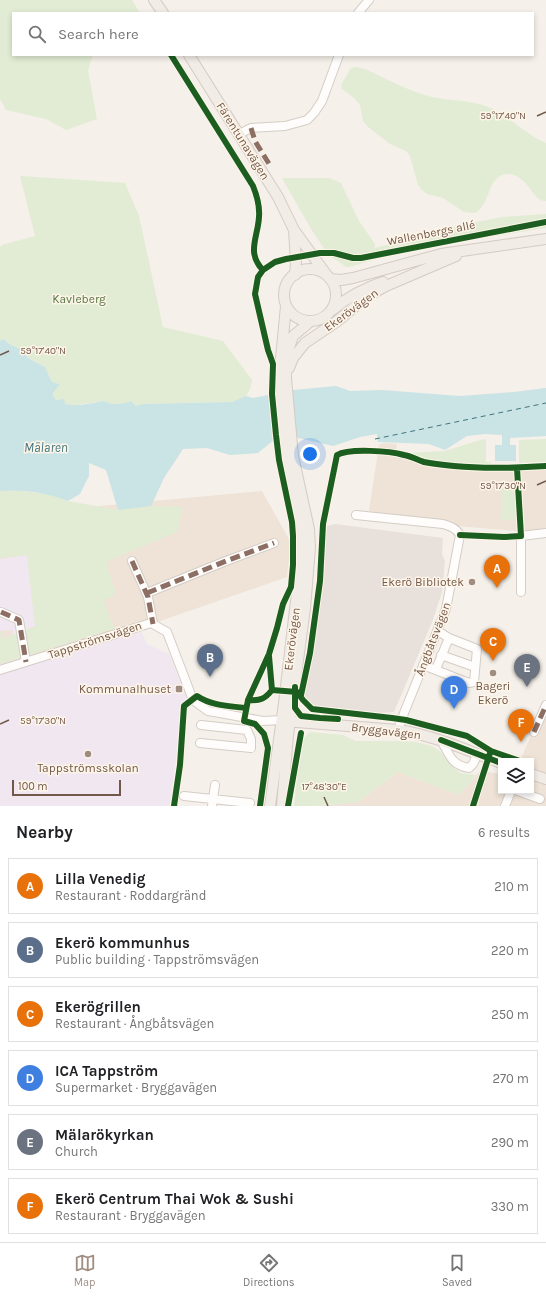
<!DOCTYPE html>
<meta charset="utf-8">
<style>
:root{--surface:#fff;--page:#f6f6f6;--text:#202124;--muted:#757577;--line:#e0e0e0;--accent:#a08d82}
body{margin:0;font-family:Karla,sans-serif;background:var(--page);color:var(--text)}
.controls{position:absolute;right:12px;bottom:12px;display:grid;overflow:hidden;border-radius:0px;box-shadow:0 2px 6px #0003}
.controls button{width:36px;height:36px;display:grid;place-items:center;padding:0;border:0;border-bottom:1px solid var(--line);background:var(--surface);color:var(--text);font:20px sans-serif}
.scale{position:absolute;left:12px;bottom:10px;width:109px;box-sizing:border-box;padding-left:4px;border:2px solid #72584a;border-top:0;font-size:11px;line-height:14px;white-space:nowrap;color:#72584a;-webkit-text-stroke:3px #fef5e9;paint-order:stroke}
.you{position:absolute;left:310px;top:454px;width:14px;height:14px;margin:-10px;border:3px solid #fff;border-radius:50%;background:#1a73e8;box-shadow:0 0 0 6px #1a73e833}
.badge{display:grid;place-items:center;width:26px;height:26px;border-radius:50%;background:var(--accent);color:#fff;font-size:13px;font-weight:700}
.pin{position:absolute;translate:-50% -33px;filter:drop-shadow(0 1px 2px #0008)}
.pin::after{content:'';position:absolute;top:21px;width:14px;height:12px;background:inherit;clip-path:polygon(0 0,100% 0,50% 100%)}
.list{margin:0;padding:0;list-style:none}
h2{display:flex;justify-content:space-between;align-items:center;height:52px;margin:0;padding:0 16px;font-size:17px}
h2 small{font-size:13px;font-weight:400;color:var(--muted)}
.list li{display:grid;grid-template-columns:26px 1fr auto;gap:12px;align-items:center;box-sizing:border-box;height:56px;margin:0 8px 8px;padding:0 8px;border:1px solid var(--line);border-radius:0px}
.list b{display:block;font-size:15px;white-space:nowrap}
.list p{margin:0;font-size:13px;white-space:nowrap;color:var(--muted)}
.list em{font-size:13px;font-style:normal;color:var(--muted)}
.icon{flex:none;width:22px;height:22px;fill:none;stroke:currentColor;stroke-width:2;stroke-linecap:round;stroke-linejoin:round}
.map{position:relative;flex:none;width:546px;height:806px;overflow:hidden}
.search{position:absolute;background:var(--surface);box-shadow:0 2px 6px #0003;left:12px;right:12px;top:12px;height:44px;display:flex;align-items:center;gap:10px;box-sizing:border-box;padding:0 14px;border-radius:0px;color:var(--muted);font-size:15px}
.sheet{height:436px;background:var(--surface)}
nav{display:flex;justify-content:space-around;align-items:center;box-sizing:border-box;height:56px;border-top:1px solid var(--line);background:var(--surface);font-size:11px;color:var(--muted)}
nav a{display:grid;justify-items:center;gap:2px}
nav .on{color:var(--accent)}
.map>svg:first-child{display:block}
.residential{fill:#eee3d6}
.industrial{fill:#e8e0da}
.education{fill:#f1e7f1}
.green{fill:#e2ecd4}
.water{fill:#cae3e5}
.pier{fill:#f5f0e9}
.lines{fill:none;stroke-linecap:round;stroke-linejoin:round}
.ferry{stroke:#42757e;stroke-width:1;stroke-dasharray:5 4;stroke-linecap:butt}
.minor-casing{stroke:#d4cdc6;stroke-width:10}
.major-casing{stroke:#d4cbc5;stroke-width:12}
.minor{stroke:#fefdfc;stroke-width:8}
.major{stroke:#f1ece5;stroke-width:10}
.quiet{stroke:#8d6e63;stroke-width:5;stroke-dasharray:10 5;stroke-linecap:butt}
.cycleway-casing{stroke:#fef5e9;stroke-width:8}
.cycleway{stroke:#1b5e20;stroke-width:6}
.ticks{fill:none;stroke:#72584a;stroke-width:1.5}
.poi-dot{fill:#a08d82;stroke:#fef5e9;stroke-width:1.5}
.labels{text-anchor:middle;stroke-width:3;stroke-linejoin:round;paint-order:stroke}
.street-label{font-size:12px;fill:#72584a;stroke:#fef5e9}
.park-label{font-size:12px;fill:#547742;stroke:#fef5e9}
.poi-label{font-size:12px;fill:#72584a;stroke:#fef5e9;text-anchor:end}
.water-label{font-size:13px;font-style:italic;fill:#42757e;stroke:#fef5e9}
.ticks-label{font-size:10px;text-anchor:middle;fill:#72584a;stroke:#fef5e9;stroke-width:3;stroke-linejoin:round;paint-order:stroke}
</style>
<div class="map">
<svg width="546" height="806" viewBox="0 0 546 806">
<rect width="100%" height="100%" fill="#f5f0e9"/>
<path class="residential" d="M384,443l13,1 -1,7 20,7 20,4 55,5 55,-3v66l-30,1 -59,-5 -88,-15 10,-66z
M262,491l29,52 -4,34 -147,51 -140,46v-169l68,4z
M546,700v106h-230l42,-4 40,-30 61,23 21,-24 21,3v17h30v-30h-11z"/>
<path class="industrial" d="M335,524l108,14 -1,16 3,7 -3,31 -10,30 -38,90 -15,1 -66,-7 -8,-7 -2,-8 9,-39 15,-126z"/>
<path class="education" d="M27,555l11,95 -23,2 -3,-22 -12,1v-72z
M140,628l7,16 22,10 18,44 -4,5 -13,102 -3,1h-167v-132z"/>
<path class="green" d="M0,0h132l8,13h-127v42h80l-5,15 9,49 -31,11 -20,-11 -40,-9 -6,-11z
M356,67l9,2c22,10 43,22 67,28 18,4 37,3 54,9 22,8 38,28 60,37v58c-13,1 -17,-24 -36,-27 -23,-2 -18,29 -35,39l-11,-1 -21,-14 -16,-4 -5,-4 -4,-5 -8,-29 -4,-5 -16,-7 -22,-17 -5,-6 -3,-16 -7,-8 -11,-8 -1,-4 10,-17z
M20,176l105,7 14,33 24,111 60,14 29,39 -2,9 -4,7 -14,6 -89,2 -7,2 -5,-5c-9,3 -19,5 -28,0l-12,2 -9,1 -8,2 -9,-2 -11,-6 -1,-5 3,-4 -2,-6 -3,-3 -6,-13 -17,-9 -5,-8 -12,-5 -6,-6 -5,2v-94l2,-2 33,-9z
M282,178h47l12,5 18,38 16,23v4l87,-23 40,-8 44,-3v14l-50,8 -1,-8 -83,20 -62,19h-4l-8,-6 -9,-5 -18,-27z
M486,439v23h5v3c-27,-2 -59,0 -84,-12l38,-2 35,-11z
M546,439v23l-27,1v-23z
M502,485h12l5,34 -17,1z
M15,490l38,5 15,6 50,9 33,-4 32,1 -6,25 -71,30 10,33 -12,5 9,27 3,1 -116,36v-32h1l1,7 33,-13 -8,-71 -27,3v-67z
M310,732l33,3 13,6h45l15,1 16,4 8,5 11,14 9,8 16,2 -17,20 -61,-23 -40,30 -42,4h-22l6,-64z"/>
<path class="water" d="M4,339l7,6 12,5 5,8 17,9 6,13 3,3 6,1 -7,9 1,5 3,2 7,-1 1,5c11,3 27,-1 39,-3 8,5 18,3 27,0l5,5 7,-2 89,-2 14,-6 7,2 15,-3 14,8 8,-8 3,-5 43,-4 14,5 32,-1 78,6 54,-4 32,-4v48l-36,2v7h6v16h-21v-16h7v-10l-17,-1 -18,2 -22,14 -16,-6 -51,-2 -1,-8 -17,3 -27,9 -52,-12 -23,19 -28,2 -23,-7 -24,1 -19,29 -13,28 -33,4 -12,-40 -17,-7v13l-9,18 -12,7c-21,-8 -45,-12 -68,-10v-150z"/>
<path class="pier" d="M270,394l13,7 -2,35 -7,6z"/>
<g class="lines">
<path class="ferry" d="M375,439l171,-36"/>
<defs>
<path id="minor" d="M358,13l11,-13
M239,134l12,-6 34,-2 22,-6 7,-7 8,-12 17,-46
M356,515l87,9c7,2 13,4 17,11l-14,74 -42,104 -6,17
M132,561l16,36 5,27
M521,592v-56l25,-3
M147,593l79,-32 48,-18
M1,612l18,8 7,42
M441,655l34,12
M423,665l46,18 5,-1 3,-33 -28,-11
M436,669l13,-31 -11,-7
M0,670l151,-47 16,9 26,68 15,11 12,2 43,8 19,-1
M534,732l12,-27
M441,740c8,14 10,25 28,28l4,-4 5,-11
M200,743l51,5v-9l-4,-9 -46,-5
M518,791l22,8
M184,796l66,7
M212,806l3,-21
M505,806l6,-15"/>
<path id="major" d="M154,0l9,13
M189,55l89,142 16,33 32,44
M294,230l2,33 -1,12
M284 295a26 26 0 1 1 52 0a26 26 0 1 1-52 0Z
M330,279l11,1 12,-2 88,-24 105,-15
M332,310c16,-13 32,-22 51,-28
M289,368l4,-10 12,-15 31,-21 32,-26 18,-10 70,-30
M284,721l114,9c38,6 68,20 103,33
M531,774l15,5
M270,806l14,-103 18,-153 -6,-43 -11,-48 -4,-35 -2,-45 7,-73
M282,806l6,-71 17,-127 5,-60 -1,-19 -16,-73 -7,-78 1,-25 6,-17 18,-15"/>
</defs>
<use href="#minor" class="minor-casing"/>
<use href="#major" class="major-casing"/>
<use href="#minor" class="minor"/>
<use href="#major" class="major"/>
<path class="quiet" d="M251,128l4,13 16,26
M132,561l16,36 5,27
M147,593l79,-32 48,-18
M1,612l18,8 7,42
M534,732l12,-27"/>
<defs>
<path id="cycleway" d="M171,55l82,131c4,10 7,20 6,31 -1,20 -13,36 4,53
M460,535l44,2 17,-1 -4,-68
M269,656l3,34 25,2 6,8 9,9 80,9 14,2 61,16 24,15 29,10
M295,687v21l6,8 19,2 18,1
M301,695l9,-42 10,-72 3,-57 14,-69c12,-7 53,-4 67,0 7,1 13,5 20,7 10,2 20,3 30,4 31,3 62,2 92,0
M248,700l21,-46 8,-26 6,-24 8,-17 2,-22v-29l-1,-14 -13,-62 -3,-25 -4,-41 1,-30 -5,-14 -13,-56 3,-17 5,-7 12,-8 11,-3 34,-6h14l19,5h8l185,-36
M441,740l60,23
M174,806l6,-41 4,-59 13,-10c15,10 32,10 49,12
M260,806l8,-58 -4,-14 -9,-10 -11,-3 4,-21c12,1 17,-1 24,-10
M288,806l13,-73
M473,806l17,-53"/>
</defs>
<use href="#cycleway" class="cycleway-casing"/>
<use href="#cycleway" class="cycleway"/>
</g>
<path class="ticks" d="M537,116l9,-4M0,355l9,-4M537,485l9,-4M0,724l9,-4M324,797l4,9"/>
<g class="poi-dot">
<circle cx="472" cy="582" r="4"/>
<circle cx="493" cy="673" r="4"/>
<rect x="175" y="685" width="8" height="8" rx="2"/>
<circle cx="88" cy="754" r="4"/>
</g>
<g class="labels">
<g class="street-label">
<text transform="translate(243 141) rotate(58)" y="4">Färentunavägen</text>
<text transform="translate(431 233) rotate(-11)" y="4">Wallenbergs allé</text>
<text transform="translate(351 310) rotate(-36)" y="4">Ekerövägen</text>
<text transform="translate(292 639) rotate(-83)" y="4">Ekerövägen</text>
<text transform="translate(433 639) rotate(-69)" y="4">Ångbåtsvägen</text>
<text transform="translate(95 640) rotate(-18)" y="4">Tappströmsvägen</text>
<text transform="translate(386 731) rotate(7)" y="4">Bryggavägen</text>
</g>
<g class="park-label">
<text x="79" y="303">Kavleberg</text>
</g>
<g class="poi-label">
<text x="464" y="586">Ekerö Bibliotek</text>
<text x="493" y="690" text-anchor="middle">Bageri<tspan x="493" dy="14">Ekerö</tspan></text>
<text x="171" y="693">Kommunalhuset</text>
<text x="88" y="772" text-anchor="middle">Tappströmsskolan</text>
</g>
<g class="water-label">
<text x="46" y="452">Mälaren</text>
</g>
</g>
<g class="ticks-label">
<text x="503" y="119">59°17'40"N</text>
<text x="43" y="354">59°17'40"N</text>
<text x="503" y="489">59°17'30"N</text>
<text x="43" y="724">59°17'30"N</text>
<text x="324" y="790">17°48'30"E</text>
</g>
</svg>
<div class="controls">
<button><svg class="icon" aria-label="layers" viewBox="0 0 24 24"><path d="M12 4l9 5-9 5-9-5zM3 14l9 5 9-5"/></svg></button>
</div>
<div class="scale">100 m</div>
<div class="you"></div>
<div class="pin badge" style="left:497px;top:588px;background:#e8710a">A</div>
<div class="pin badge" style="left:210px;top:677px;background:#5c6f8a">B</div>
<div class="pin badge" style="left:493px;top:661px;background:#e8710a">C</div>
<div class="pin badge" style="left:454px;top:709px;background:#3f7fe0">D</div>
<div class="pin badge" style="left:527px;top:687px;background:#6b7280">E</div>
<div class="pin badge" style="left:521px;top:742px;background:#e8710a">F</div>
<div class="search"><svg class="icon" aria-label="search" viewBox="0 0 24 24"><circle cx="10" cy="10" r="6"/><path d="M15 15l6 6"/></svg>Search here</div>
</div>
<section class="sheet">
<h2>Nearby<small>6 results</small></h2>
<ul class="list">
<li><span class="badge" style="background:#e8710a">A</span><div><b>Lilla Venedig</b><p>Restaurant · Roddargränd</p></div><em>210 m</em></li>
<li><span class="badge" style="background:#5c6f8a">B</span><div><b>Ekerö kommunhus</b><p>Public building · Tappströmsvägen</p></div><em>220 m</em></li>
<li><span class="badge" style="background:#e8710a">C</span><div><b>Ekerögrillen</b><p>Restaurant · Ångbåtsvägen</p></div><em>250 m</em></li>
<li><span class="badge" style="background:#3f7fe0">D</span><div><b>ICA Tappström</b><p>Supermarket · Bryggavägen</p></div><em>270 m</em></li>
<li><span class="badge" style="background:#6b7280">E</span><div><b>Mälarökyrkan</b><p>Church</p></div><em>290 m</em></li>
<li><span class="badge" style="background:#e8710a">F</span><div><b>Ekerö Centrum Thai Wok &amp; Sushi</b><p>Restaurant · Bryggavägen</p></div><em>330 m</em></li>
</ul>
</section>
<nav>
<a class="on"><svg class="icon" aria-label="map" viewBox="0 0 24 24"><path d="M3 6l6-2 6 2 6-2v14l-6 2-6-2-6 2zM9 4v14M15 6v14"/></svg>Map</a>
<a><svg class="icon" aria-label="directions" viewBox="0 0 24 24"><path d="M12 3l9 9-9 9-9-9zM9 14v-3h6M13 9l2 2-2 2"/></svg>Directions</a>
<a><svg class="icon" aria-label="saved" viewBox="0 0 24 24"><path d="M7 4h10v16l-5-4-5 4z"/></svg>Saved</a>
</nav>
